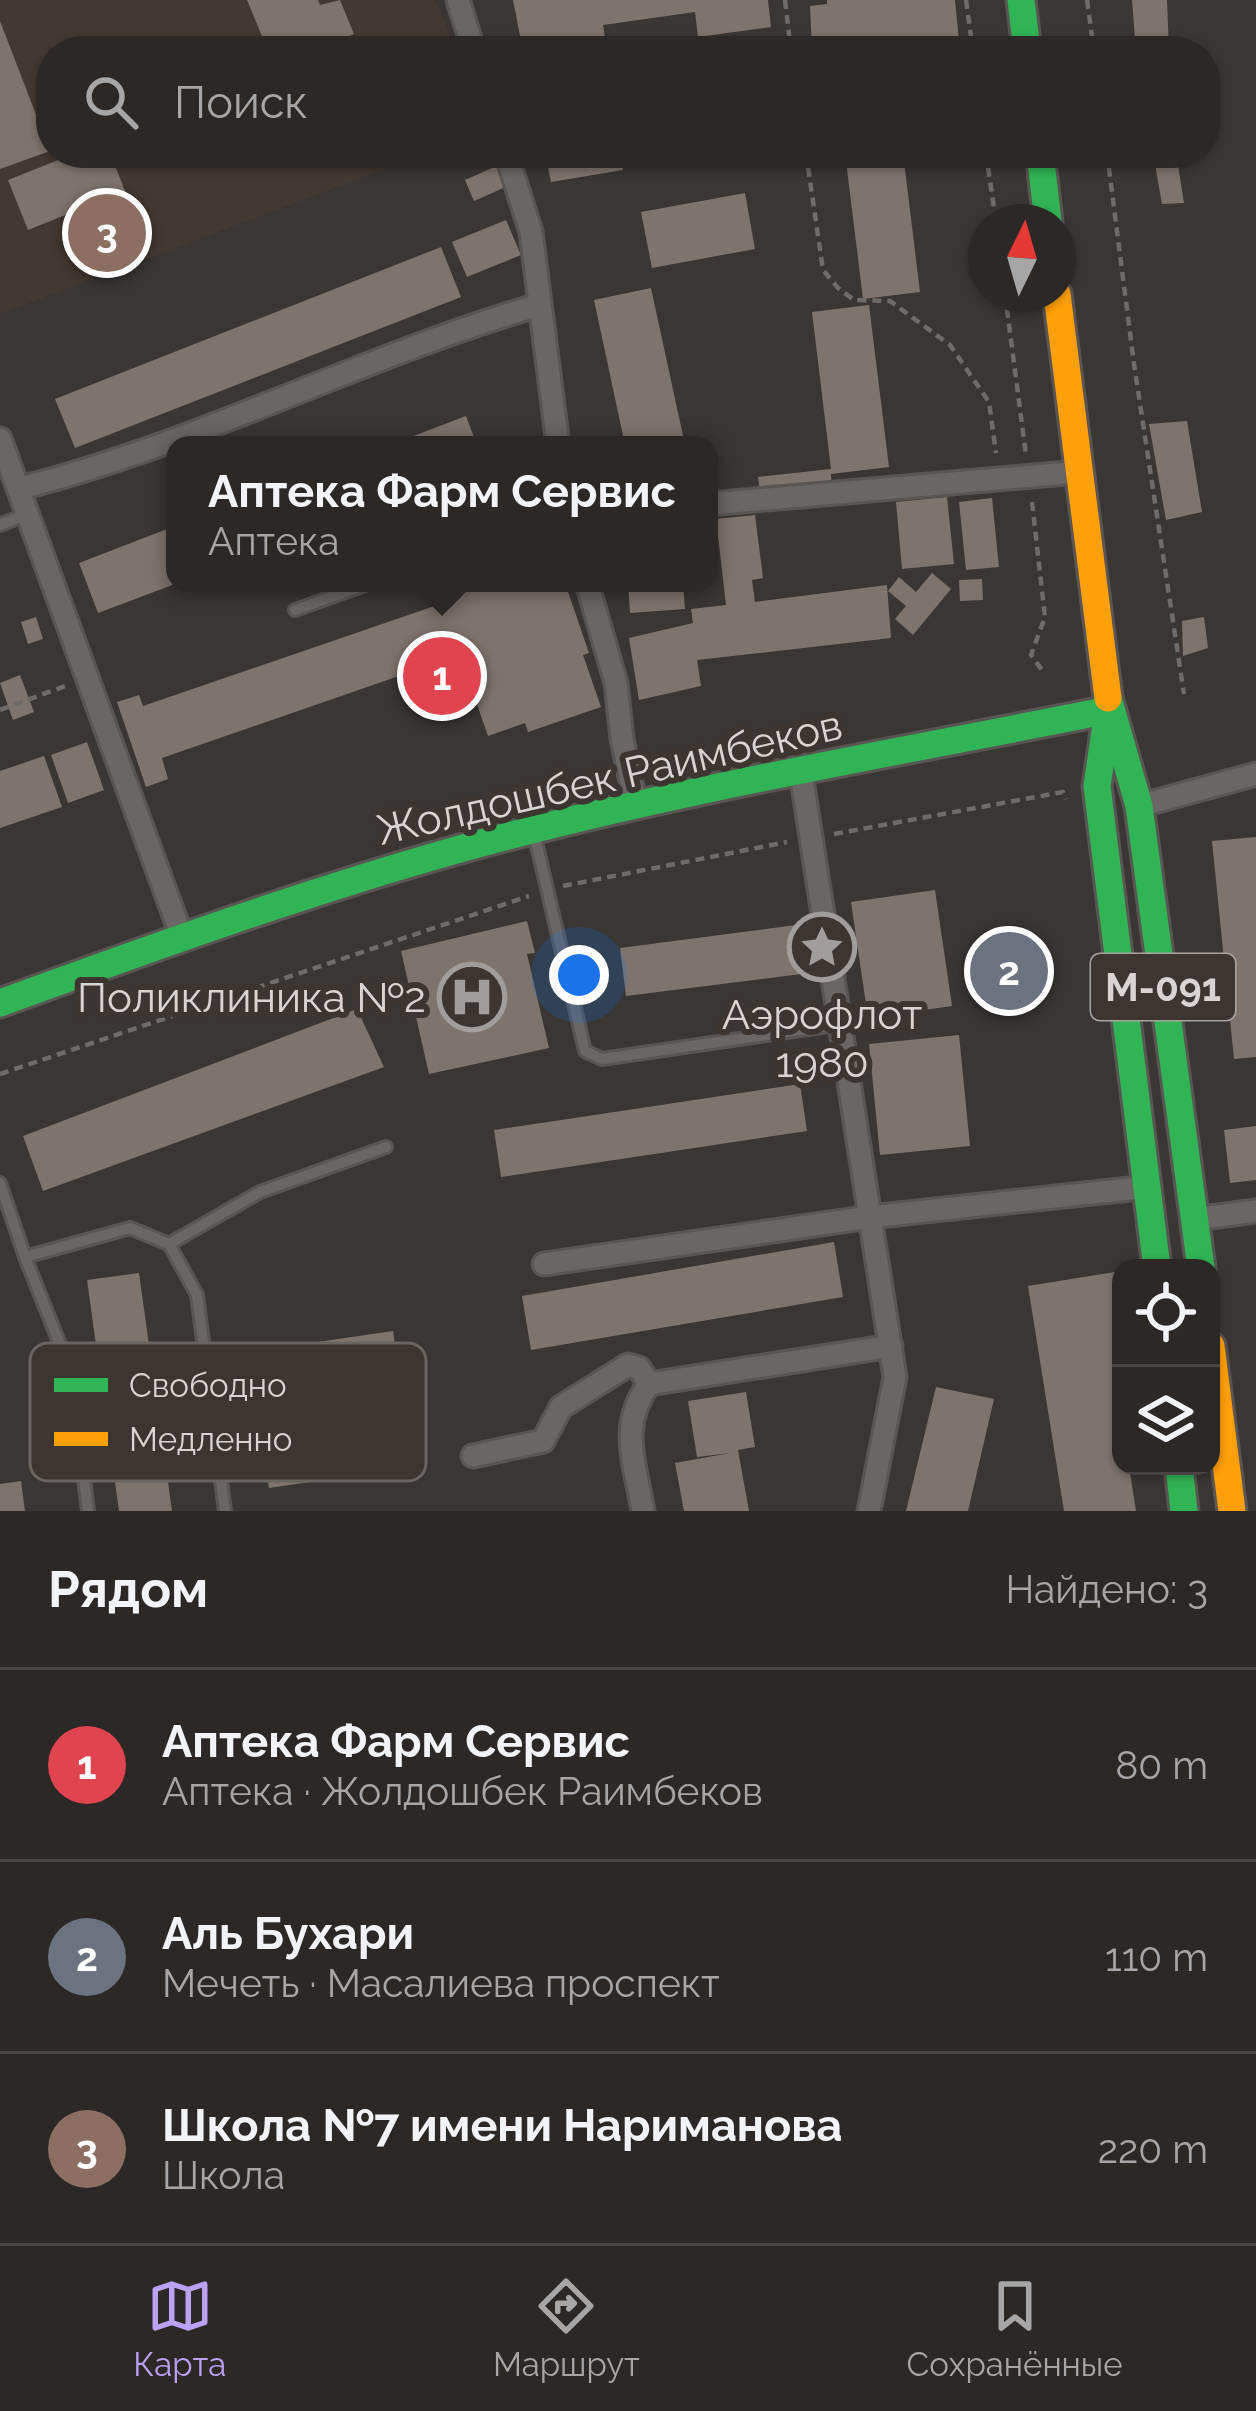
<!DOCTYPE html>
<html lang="ru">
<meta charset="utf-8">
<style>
:root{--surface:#2b2826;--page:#33302e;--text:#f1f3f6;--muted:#a6a6a7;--line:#474443;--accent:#bca0f2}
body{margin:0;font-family:Raleway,sans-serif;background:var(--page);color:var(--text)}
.controls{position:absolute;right:36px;bottom:36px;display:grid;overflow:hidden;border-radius:24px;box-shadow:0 3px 9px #0004}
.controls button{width:108px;height:108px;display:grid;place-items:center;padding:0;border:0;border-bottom:3px solid var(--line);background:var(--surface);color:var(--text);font:60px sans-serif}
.compass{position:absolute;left:968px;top:204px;width:108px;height:108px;border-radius:50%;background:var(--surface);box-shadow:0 3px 9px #0004;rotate:5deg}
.you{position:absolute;left:579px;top:975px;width:42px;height:42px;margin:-30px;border:9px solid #fff;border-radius:50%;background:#1a73e8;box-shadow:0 0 0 18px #1a73e833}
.badge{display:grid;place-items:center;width:78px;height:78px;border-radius:50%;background:var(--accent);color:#fff;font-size:39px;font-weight:700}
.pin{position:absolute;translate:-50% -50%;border:6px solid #fff;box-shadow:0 3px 12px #0006}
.popup{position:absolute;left:166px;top:436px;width:552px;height:156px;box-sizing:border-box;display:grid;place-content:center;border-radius:24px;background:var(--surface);filter:drop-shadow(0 3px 9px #0005);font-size:39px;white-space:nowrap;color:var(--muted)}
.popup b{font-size:45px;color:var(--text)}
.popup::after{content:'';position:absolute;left:50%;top:100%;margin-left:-24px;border:24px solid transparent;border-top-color:var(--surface)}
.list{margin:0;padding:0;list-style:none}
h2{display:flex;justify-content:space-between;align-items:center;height:156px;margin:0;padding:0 48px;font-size:51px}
h2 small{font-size:39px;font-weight:400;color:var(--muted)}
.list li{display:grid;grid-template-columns:78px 1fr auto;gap:36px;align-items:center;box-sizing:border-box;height:192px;padding:0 48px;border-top:3px solid var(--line)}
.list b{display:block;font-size:45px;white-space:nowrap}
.list p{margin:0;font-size:39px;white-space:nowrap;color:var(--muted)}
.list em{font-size:39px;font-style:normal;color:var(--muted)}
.icon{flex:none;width:66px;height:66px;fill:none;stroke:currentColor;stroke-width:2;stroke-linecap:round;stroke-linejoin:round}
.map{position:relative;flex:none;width:1256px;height:1511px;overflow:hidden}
.search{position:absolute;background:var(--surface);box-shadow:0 3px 9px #0004;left:36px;right:36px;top:36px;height:132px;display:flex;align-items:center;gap:30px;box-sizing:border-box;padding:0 42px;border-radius:48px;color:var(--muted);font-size:45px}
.sheet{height:732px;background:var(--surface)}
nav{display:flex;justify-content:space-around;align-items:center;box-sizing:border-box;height:168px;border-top:3px solid var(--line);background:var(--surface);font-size:33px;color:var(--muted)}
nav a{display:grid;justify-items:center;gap:6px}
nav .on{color:var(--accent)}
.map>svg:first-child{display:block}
.built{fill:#443930}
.building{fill:#7f746c}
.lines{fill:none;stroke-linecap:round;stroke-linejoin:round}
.lane-casing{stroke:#585552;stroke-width:16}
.street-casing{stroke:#585552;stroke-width:27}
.fast-casing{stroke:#585552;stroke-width:33}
.slow-casing{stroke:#585552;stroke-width:33}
.path{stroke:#6e6c69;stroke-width:4.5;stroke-dasharray:9 6;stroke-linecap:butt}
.lane{stroke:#696664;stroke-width:10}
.street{stroke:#696664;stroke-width:21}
.fast{stroke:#30b455;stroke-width:27}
.slow{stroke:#ff9f0a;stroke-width:27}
.labels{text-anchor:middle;stroke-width:12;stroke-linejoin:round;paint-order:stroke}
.shield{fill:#3c3530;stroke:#aaa4a1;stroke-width:3}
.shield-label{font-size:39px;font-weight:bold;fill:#d9d4d1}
.street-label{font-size:42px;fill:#d9d4d1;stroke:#3c3530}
.poi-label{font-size:42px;fill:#d9d4d1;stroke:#3c3530;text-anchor:end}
.key{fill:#3c3530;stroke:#6b6560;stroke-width:3}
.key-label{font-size:33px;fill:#d9d4d1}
</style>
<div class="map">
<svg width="1256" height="1511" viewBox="0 0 1256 1511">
<rect width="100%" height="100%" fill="#393633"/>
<path class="built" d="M0,0h435l23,51h-407v102h376l-427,161z"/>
<path class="building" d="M247,0h71l2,5 20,-5 14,34 -43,17h-86l37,-15z
M513,0h255l3,27 -73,10 -3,-25 -92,13 4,26h-84z
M827,0h128l5,51h-148l-2,-45 17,-2z
M1132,0h35l2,51h-33z
M0,21l50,130 -50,18z
M76,153h34l15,38 -97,39 -20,-50z
M545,153h76l2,17 -72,12z
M845,153h58l17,139 -57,7z
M1153,153h23l8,50 -22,1z
M499,165l9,21 -34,15 -9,-21z
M745,193l10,56 -103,19 -11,-56z
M506,220l15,35 -54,22 -15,-35z
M441,247l20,50 -386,151 -20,-49z
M651,288l34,157h-60l-31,-145z
M869,305l20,162 -58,7 1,15 -71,9 -3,-21 73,-8 -19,-157z
M466,416l11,29h-87z
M1187,421l15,91 -36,8 -17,-96z
M947,497l7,67 -52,5 -6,-67z
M992,498l7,69 -33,3 -7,-68z
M755,515l8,63 -11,2 3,22 132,-17 4,53 -194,22 4,26 -62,14 -10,-62 64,-15 -2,-14 35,-4 -10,-86z
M175,526v58l-77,29 -19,-50z
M932,573l19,16 -38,46 -18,-16 11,-13 -18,-15 11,-14 17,15z
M982,579l1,21 -23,1 -1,-21z
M445,583h120l24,70 -6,2 18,52 -73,25 -3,-9 -37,13 -28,-81 -5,1 5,14 -33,12 -5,-14 -260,90 6,21 -22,8 -29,-85 22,-7 4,11 309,-106z
M628,583h55l2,26 -55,4z
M36,617l7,22 -15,5 -7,-22z
M1204,617l4,31 -25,8 -1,-35z
M20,675l14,37 -21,8 -13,-37z
M87,742l17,48 -36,13 -17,-48z
M44,756l18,51 -62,21v-57z
M1256,837v220l-22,2 -22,-218z
M935,890l17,116 -84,12 -17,-116z
M527,921l8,32 -8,1 22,94 -120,26 -28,-123z
M819,922l6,49 -199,25 -6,-48z
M357,1009l27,58 -341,124 -20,-55z
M959,1035l11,111 -90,9 -11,-111z
M800,1084l7,47 -306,46 -7,-47z
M1256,1126v54l-26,3 -6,-53z
M834,1242l9,55 -312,53 -9,-54z
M1121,1271v195h8l7,45h-72l-36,-225z
M139,1273l33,238h-53l-32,-231z
M393,1331l6,43 -68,10 8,55 60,-9 6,38 -136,20 -5,-32 53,-8 -9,-62 -60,9 -6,-42z
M936,1387l58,12 -26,112h-62z
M746,1392l9,55 -17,3 11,61h-65l-9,-48 55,-10 -33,4 -9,-56z
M21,1481l4,30h-25v-27z"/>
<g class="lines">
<defs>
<path id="lane" d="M0,525l27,-11
M295,610l76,-27
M534,833l51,218 17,8 240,-35
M0,1183l25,74 105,-29 39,16 28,51 28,216
M169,1244l91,-52 126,-45
M25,1257l46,115 17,139"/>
<path id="street" d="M458,0l16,51
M506,153l25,79 27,213
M0,439l182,498
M21,488c178,-45 342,-132 518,-183
M709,504l370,-32
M587,583l29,100 6,56 14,66
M1139,806l117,-32
M1195,1219l61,-8
M544,1264l326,-47 -69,-444
M473,1456l70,-15 18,-34 67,-42 11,3 10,16
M643,1511c-8,-48 -25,-85 6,-127l242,-38
M869,1511l26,-134 -25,-160 278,-30"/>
<path id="fast" d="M1021,0l6,51
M1040,153l8,69
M1108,698l31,108 62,462
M1107,718l-10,68 60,482
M0,1003c154,-56 309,-112 467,-156 211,-58 428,-94 642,-137
M1179,1466l5,45"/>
<path id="slow" d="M1057,294l51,404
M1211,1346l21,165"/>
</defs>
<use href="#lane" class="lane-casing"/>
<use href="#street" class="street-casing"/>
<use href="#fast" class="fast-casing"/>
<use href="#slow" class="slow-casing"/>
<path class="path" d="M785,0l6,51
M966,0l7,51
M1087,0l7,51
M806,153l17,117 15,18 16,12 36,1 60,44 39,57 7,51
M986,153l10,69
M1107,153l27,211 50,330
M1005,294l21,161
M1032,502l13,115 -14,38 11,15
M0,710l68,-25
M834,834l229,-42 3,7
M563,886l224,-44
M0,1074l529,-178"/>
<use href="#lane" class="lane"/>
<use href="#street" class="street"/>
<use href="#fast" class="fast"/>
<use href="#slow" class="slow"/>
</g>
<defs>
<symbol id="sight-ring" viewBox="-11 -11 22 22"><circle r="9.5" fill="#3c3530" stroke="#a19d9a" stroke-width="1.5"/><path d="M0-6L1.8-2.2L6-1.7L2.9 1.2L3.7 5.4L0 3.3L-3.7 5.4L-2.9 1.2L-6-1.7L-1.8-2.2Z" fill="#a19d9a"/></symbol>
<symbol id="hospital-ring" viewBox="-11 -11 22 22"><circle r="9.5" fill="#3c3530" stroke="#a19d9a" stroke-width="1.5"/><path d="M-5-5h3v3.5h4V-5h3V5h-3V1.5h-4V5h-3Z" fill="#a19d9a"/></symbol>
</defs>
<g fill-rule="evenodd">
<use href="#sight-ring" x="784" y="909" width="76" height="76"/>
<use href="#hospital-ring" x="434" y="959" width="76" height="76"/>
</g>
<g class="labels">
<rect class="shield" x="1091" y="954" width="144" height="66" rx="9"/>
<g class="shield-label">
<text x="1163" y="1001">М-091</text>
</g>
<g class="street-label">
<text transform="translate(609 777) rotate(-13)" y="15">Жолдошбек Раимбеков</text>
</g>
<g class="poi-label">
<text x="426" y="1012">Поликлиника №2</text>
<text x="822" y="1029" text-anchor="middle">Аэрофлот<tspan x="822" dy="48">1980</tspan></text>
</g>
</g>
<rect x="30" y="1343" width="396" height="138" rx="18" class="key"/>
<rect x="54" y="1378" width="54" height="14" fill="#30b455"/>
<rect x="54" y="1432" width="54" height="14" fill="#ff9f0a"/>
<g class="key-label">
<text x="129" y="1397">Свободно</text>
<text x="129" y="1451">Медленно</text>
</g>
</svg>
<div class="controls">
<button><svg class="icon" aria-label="locate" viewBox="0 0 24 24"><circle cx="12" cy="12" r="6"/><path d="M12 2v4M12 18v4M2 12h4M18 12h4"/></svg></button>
<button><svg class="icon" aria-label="layers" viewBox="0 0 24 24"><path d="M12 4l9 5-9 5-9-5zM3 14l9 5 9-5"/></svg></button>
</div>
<svg class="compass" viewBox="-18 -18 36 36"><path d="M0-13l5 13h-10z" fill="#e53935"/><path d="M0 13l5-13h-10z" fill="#a6a6a7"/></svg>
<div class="you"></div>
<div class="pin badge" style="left:442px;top:676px;background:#e0444e">1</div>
<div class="popup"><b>Аптека Фарм Сервис</b>Аптека</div>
<div class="pin badge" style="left:1009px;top:971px;background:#6b7280">2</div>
<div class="pin badge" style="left:107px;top:233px;background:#8d6e63">3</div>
<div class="search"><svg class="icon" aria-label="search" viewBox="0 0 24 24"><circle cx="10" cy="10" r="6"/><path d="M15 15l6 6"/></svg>Поиск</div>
</div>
<section class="sheet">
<h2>Рядом<small>Найдено: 3</small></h2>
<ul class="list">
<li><span class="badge" style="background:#e0444e">1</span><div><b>Аптека Фарм Сервис</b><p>Аптека · Жолдошбек Раимбеков</p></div><em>80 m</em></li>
<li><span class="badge" style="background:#6b7280">2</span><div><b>Аль Бухари</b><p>Мечеть · Масалиева проспект</p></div><em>110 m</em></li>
<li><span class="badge" style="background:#8d6e63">3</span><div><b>Школа №7 имени Нариманова</b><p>Школа</p></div><em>220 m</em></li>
</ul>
</section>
<nav>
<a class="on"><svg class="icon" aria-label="map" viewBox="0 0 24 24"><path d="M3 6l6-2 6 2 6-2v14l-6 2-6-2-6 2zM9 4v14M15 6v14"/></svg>Карта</a>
<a><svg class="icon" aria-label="directions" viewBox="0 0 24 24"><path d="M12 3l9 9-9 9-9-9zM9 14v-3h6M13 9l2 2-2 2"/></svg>Маршрут</a>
<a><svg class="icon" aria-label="saved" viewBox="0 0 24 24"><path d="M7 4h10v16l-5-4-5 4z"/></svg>Сохранённые</a>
</nav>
